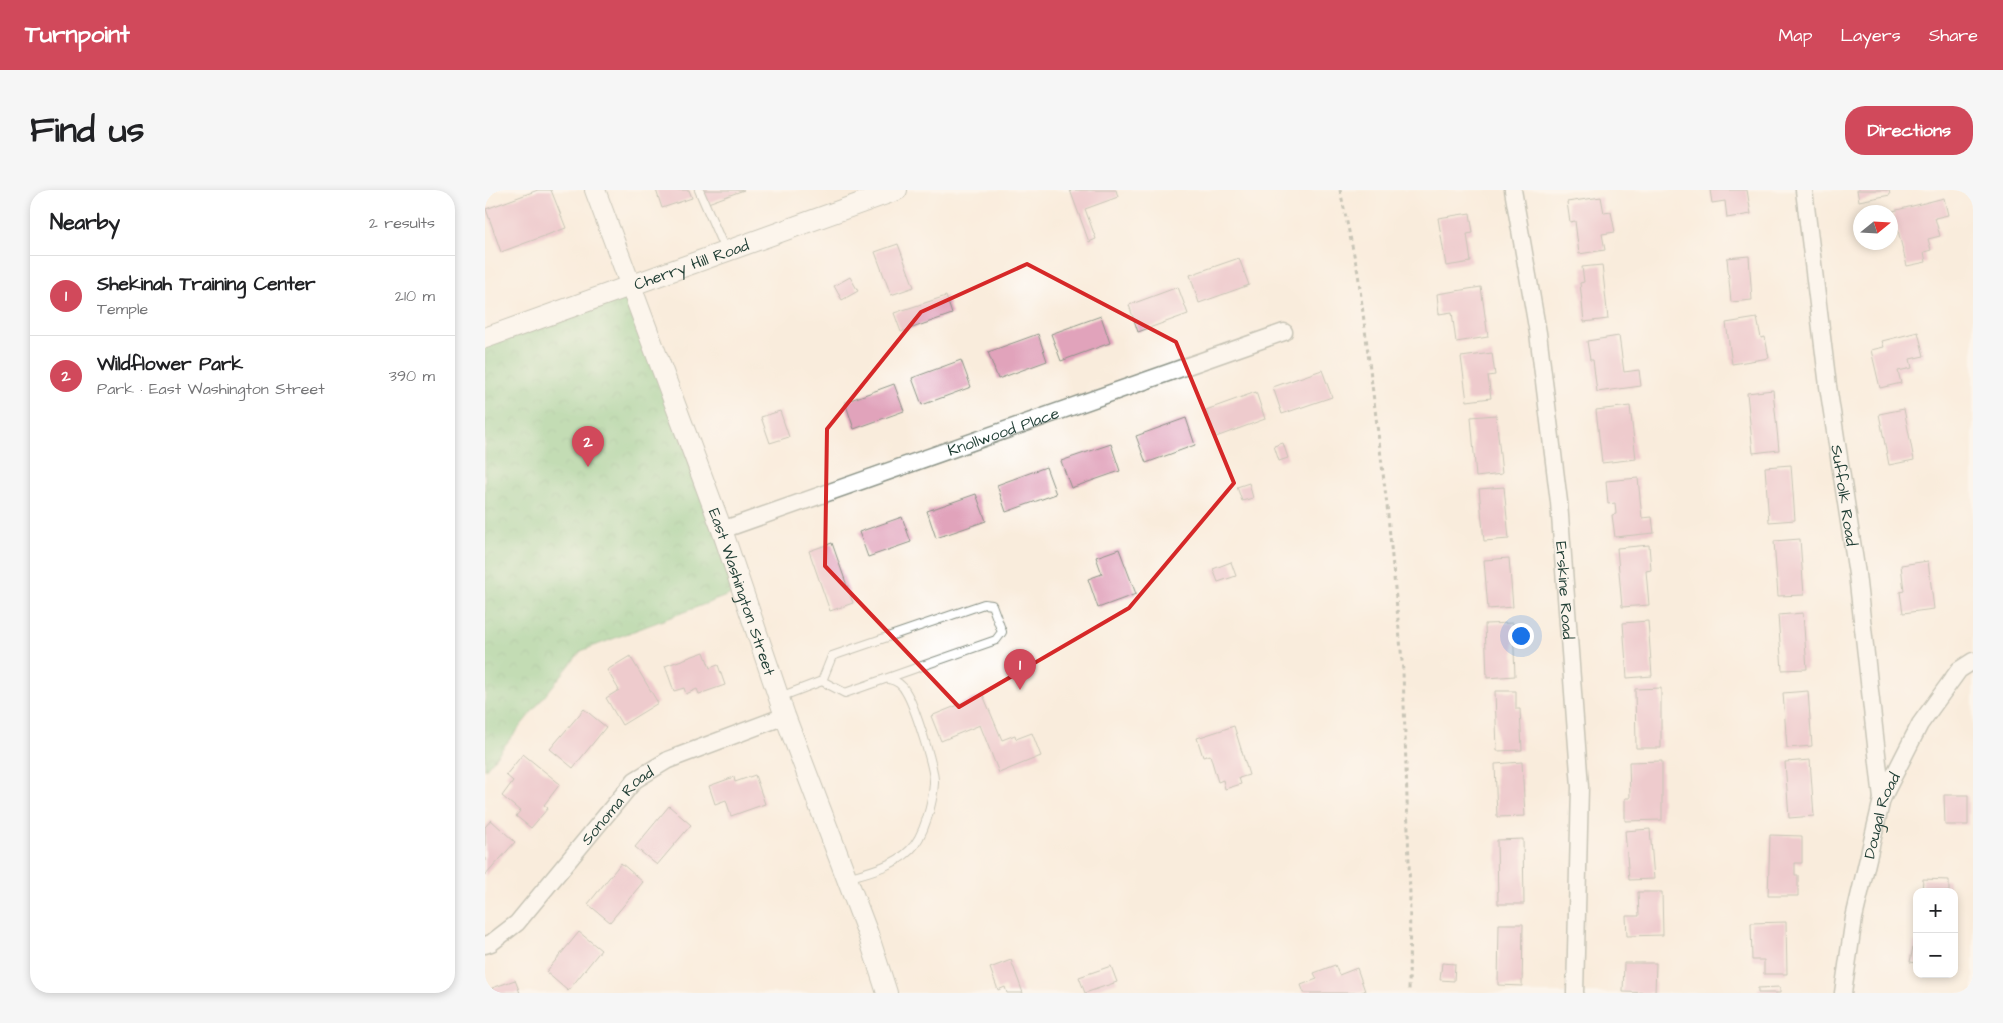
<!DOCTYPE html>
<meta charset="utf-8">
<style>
:root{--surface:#fff;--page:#f6f6f6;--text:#202124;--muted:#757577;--line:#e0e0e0;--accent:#d1495b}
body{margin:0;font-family:"Architects Daughter",sans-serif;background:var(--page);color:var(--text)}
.controls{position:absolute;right:15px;bottom:15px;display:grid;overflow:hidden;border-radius:10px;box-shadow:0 2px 8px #0003}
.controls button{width:45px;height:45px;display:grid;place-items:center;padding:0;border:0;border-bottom:1px solid var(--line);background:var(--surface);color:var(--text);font:25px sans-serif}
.compass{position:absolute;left:1368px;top:15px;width:45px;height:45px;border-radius:50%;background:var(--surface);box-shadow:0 2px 8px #0003;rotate:72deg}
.you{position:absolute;left:1035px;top:445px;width:18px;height:18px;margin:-12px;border:4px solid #fff;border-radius:50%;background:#1a73e8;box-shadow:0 0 0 8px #1a73e833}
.badge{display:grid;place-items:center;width:32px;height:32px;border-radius:50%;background:var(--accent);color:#fff;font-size:16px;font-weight:700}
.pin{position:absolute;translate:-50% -41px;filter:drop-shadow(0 1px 2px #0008)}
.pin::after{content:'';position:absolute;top:26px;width:18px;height:15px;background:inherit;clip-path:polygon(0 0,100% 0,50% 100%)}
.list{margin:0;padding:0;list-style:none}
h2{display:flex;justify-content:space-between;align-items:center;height:65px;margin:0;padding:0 20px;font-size:21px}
h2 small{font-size:16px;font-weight:400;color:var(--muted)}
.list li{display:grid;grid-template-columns:32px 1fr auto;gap:15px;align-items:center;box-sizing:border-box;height:80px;padding:0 20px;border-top:1px solid var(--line)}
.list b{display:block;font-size:19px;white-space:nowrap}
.list p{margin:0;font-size:16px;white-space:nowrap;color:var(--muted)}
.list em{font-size:16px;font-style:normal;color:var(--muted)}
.map{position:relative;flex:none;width:1488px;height:803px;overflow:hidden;border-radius:20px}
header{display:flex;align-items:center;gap:30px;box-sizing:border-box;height:70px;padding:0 25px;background:var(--accent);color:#fff}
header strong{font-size:24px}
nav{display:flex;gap:28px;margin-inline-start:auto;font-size:18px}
.intro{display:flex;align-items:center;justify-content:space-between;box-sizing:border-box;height:120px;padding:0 30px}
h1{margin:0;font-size:35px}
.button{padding:12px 22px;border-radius:20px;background:var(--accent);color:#fff;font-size:18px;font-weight:700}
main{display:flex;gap:30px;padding:0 30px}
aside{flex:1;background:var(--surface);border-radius:20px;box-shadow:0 2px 8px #0003}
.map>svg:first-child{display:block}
.park{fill:url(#park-crowns);stroke:#50825c}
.building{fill:#e1a3bb}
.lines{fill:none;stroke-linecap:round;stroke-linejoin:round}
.service-casing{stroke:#8c9488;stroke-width:10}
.minor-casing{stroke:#8c9488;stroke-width:19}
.tertiary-casing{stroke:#8c9488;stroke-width:22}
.path{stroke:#8c9488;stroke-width:3;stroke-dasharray:4 4;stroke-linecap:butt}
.service{stroke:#fff;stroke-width:8}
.minor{stroke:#fff;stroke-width:16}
.tertiary{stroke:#fff;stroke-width:20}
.marked{fill:none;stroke:#d62828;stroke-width:4;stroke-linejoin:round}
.labels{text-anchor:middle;stroke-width:4;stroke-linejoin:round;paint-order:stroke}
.street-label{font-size:16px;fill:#1f3d34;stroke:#fff}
</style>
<header>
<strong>Turnpoint</strong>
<nav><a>Map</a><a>Layers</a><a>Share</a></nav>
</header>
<div class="intro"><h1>Find us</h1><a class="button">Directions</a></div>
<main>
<aside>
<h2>Nearby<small>2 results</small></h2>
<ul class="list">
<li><span class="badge">1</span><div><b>Shekinah Training Center</b><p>Temple</p></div><em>210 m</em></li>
<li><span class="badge">2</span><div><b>Wildflower Park</b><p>Park · East Washington Street</p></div><em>390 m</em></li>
</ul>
</aside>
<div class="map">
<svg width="1488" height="803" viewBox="0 0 1488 803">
<defs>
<pattern id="park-crowns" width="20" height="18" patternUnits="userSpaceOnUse" patternTransform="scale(1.25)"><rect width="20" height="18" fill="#81c884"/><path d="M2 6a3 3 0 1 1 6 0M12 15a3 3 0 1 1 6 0" fill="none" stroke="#69a46d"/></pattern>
</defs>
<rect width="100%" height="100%" fill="#fff"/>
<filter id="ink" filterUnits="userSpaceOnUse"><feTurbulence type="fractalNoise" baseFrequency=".02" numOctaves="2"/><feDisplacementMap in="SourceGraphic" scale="10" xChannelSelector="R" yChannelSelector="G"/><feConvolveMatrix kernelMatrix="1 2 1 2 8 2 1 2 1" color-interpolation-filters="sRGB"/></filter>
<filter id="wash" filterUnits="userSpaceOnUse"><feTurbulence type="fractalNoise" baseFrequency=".0096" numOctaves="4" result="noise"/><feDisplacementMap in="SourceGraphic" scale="20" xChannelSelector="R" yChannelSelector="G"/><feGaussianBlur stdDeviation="1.12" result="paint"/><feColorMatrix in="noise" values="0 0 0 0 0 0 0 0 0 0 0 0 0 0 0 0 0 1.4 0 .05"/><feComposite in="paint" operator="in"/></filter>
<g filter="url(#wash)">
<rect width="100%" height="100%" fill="#f9ecdc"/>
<path class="park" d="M144,103l108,299 -156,59 -96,119v-428z"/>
<g id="blocks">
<path class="building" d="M53,0h13l15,38 -65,24 -15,-43z
M171,0h33l3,8 -30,10z
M218,0h41l-36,13z
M585,0h46l2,7 -33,12 11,30 -7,3z
M1225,0h37l4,24 -24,4 -2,-17 -13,2z
M1372,0h32l1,5 -31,6z
M1116,7l3,16 7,-1 4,20 -13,2 3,16 -26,4 -4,-33 -5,1 -3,-20z
M1459,8l4,17 -13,3 5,18 -12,3 3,11 -7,2 2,10 -19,4 -14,-55z
M985,23l3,20 -6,1 4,28 -25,4 -8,-48z
M413,54l16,43 -23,8 -16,-43z
M1264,66l3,44 -21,2 -4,-44z
M754,68l10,27 -50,18 -9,-28z
M1117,75l6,54 -24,3 -4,-39 4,-1 -2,-15z
M365,87l8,14 -16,9 -8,-14z
M693,97l10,27 -50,18 -9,-27z
M996,97l7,50 -32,5 -4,-30 -13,2 -2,-20z
M461,106l6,18 -51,18 -7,-19z
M616,126l9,27 -49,18 -10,-27z
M1272,128l4,20 4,-1 4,21 -37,6 -6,-41z
M1433,142l6,24 -14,3 2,9 -14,3 3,12 -21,5 -9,-38 13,-3 -2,-6z
M553,144l9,27 -49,18 -10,-27z
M1134,146l5,36 15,-2 2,16 -44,6 -4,-32h-3l-3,-19z
M1007,163l3,22 -7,1 3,22 -24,3 -6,-44z
M476,170l10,27 -49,18 -10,-27z
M837,180l10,27 -50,17 -9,-27z
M409,194l10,27 -50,18 -9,-27z
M1288,200l6,60 -26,3 -6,-60z
M771,202l9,27 -49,18 -10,-27z
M1145,216l6,53 -34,4 -6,-53z
M1419,219l10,51 -25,5 -10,-51z
M295,221l9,26 -19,6 -9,-26z
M1011,225l6,59 -26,3 -5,-60z
M701,228l9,27 -49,18 -10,-27z
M798,253l5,15 -9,3 -5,-15z
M626,254l9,27 -49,17 -10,-27z
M1306,275l4,55 -26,2 -4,-55z
M561,277l10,27 -50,18 -9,-27z
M1153,288l4,40 10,-1 2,16 -39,4 -3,-22 4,-1 -1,-11 -7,1 -2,-23z
M764,293l4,15 -11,3 -5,-14z
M1019,297l5,52 -25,2 -5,-52z
M491,304l10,27 -50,17 -9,-27z
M417,327l9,25 -43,15 -9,-25z
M1315,349l4,56 -26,1 -4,-55z
M347,353l21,60 -23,8 -21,-60z
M1164,355l2,25 -5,1 3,34 -27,2 -5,-59z
M634,359l17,45 -38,14 -10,-29 14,-5 -6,-17z
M1024,368l4,49 -25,2 -4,-49z
M1443,371l6,48 -31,4 -3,-21 4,-1 -3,-26z
M746,372l5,14 -18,6 -5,-13z
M1318,423l4,56 -25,1 -4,-55z
M1163,431l4,55 -25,2 -4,-55z
M1028,433l2,53 -28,2 -2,-54z
M219,462l6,16 8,-3 7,20 -26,9 -2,-5 -11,5 -2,-6 -10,3 -9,-25z
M145,466l28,47 -36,22 -16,-27 13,-8 -12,-20z
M1176,498v60h-25l-1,-59z
M1010,501h21v18h4l2,41 -25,1z
M1323,501l4,55 -25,2 -4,-55z
M498,505l19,45 13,-5 1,4 16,-6 9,23 -42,17 -19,-48 -39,16 -10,-25z
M99,519l22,18 -33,41 -23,-19z
M749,536l15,49 -10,3 2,6 -16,5 -2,-9 -5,2 -8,-27 -7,2 -6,-19z
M38,564l37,30 -16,21 4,3 -17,20 -15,-12 4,-5 -18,-15 11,-15 -7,-6z
M1325,570l4,56 -25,2 -4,-56z
M1177,571v59l-37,1v-23h5l-1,-36z
M1037,572l3,54 -28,1 -2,-53z
M270,585l10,29 -34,12 -5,-16 -11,4 -6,-18 25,-9 1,5z
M1459,605h24v30h-23z
M184,616l22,19 -34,40 -22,-18z
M6,630l24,22 -30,34v-49z
M1165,639l4,50 -25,1 -4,-49z
M1285,645l32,1v27h-7v12h3v21h-30z
M1038,649l1,65h-26l-1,-64z
M136,673l22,19 -33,40 -22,-18z
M1438,689l26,1v12h-27z
M1153,702h24l1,43 -36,1 -1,-20h13z
M1301,732l1,52h-23v-14h-12l-1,-37z
M1014,734h24l-1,62 -24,-1z
M94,742l22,18 -33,41 -22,-19z
M1429,752l3,1v20l-7,-1z
M526,770l12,33h-16l-2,-6 -7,3 -8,-22z
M957,773l13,1 -1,17 -14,-1z
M1139,773h32l-1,30 -32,-1z
M850,775l4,10 18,-7 8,23 -6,2h-55l-3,-8 16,-6 -3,-6z
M626,776l6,16 -32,11 -6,-16z
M30,790l5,13h-26l-2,-5z
M1295,797v6h-22v-5z"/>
</g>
</g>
<g filter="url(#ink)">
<use href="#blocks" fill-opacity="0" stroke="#8c9488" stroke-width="1"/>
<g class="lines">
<defs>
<path id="service" d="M214,0l26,60
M295,507l42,-16 23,12 151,-53 6,-8 -10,-27 -8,-1 -152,52 -10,25
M362,688c21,-6 47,-12 63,-28 14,-13 23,-48 24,-67 1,-15 -20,-78 -28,-91 -4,-8 -9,-11 -17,-13"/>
<g id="minor">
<path id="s1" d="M1028,0l25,143 21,169 21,285 -5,206"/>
<path id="s2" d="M1319,0l24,196 29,188 25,225"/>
<path id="s3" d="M237,340l562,-198"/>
<path id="s4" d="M0,755l6,-2 26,-20 118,-143 33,-20 117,-44"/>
<path id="s5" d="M1358,803l11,-75 28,-119 38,-75 39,-54 14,-9"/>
</g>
<g id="tertiary">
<path id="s6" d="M110,0l127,340 63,186 83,218 19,59"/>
<path id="s7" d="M0,148l412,-148"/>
</g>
</defs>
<use href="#service" class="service-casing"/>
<use href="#minor" class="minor-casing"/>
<use href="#tertiary" class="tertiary-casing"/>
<path class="path" d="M855,0l18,83 29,232 16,166 7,224 -1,98"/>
<use href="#service" class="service"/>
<use href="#minor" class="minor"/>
<use href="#tertiary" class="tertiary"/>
</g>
</g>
<path d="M0 0H1488V803H0ZM542,74l149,78 58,141 -105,125 -170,99 -134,-141 2,-137 94,-117z" fill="#f9ecdc" fill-opacity=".55" fill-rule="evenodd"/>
<path class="marked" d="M542,74l149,78 58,141 -105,125 -170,99 -134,-141 2,-137 94,-117z"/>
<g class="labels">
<g class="street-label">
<text dy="6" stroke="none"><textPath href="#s7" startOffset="219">Cherry Hill Road</textPath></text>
<text dy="6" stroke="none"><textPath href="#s3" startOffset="298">Knollwood Place</textPath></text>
<text dy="6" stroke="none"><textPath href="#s2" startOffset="308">Suffolk Road</textPath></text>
<text dy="6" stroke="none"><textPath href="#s1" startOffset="404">Erskine Road</textPath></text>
<text dy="6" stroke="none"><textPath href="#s6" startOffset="428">East Washington Street</textPath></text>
<text dy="6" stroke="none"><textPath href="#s4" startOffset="194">Sonoma Road</textPath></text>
<text dy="6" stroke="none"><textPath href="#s5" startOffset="182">Dougal Road</textPath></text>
</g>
</g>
</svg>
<div class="controls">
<button>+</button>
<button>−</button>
</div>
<svg class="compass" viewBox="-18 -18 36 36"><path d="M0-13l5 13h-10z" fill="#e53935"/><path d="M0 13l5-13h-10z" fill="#757577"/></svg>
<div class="you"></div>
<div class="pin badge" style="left:535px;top:500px">1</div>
<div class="pin badge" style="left:103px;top:277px">2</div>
</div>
</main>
